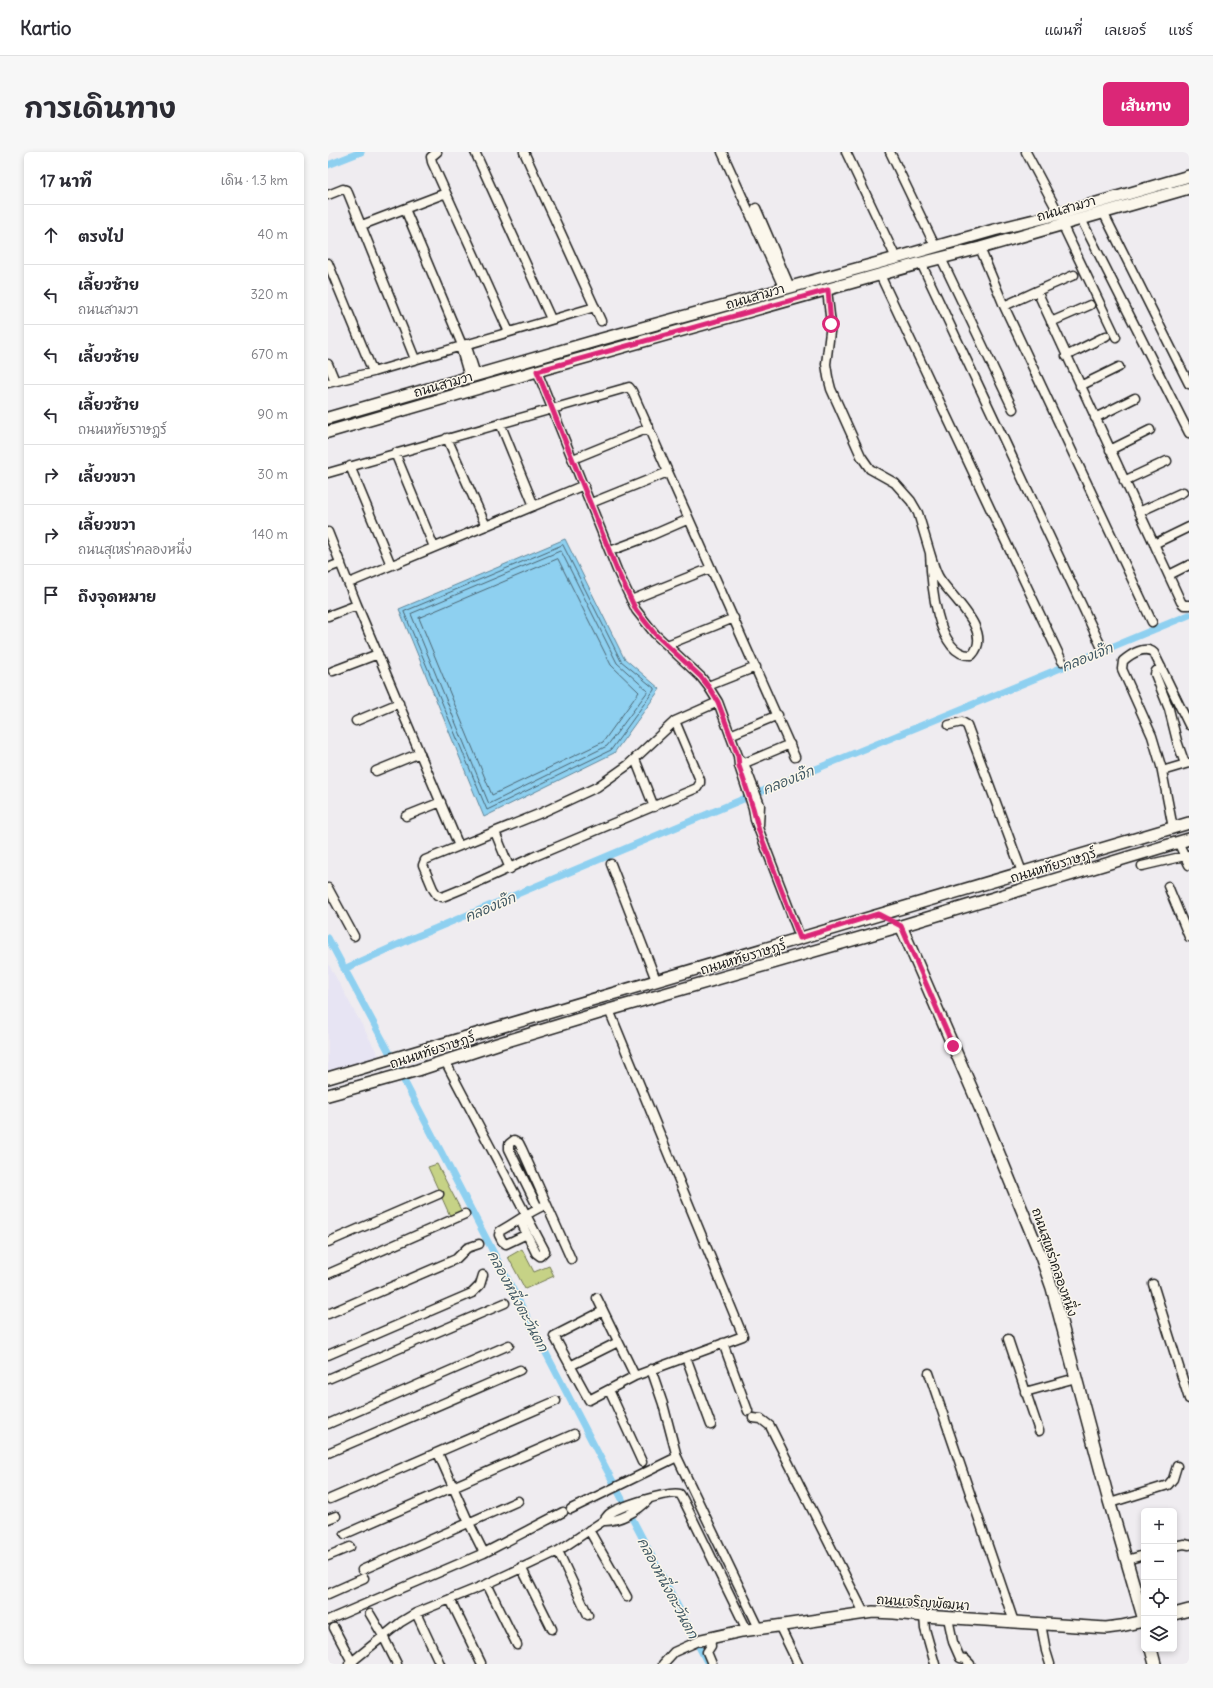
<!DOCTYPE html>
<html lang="th">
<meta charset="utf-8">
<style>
:root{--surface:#fff;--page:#f7f7f7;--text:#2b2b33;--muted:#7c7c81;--line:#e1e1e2;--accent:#db2777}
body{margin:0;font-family:Delius,"Playpen Sans Thai",sans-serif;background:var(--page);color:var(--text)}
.controls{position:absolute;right:12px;bottom:12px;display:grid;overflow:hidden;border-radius:6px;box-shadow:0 2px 6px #0003}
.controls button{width:36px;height:36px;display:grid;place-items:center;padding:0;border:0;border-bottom:1px solid var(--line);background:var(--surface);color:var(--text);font:20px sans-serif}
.stop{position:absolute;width:12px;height:12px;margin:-9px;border:3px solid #db2777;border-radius:50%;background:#fff}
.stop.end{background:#db2777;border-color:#fff;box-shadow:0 1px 4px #0008}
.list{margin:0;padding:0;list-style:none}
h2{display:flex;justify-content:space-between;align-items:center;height:52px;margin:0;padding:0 16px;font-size:17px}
h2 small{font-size:13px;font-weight:400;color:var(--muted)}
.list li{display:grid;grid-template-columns:26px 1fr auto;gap:12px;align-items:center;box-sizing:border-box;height:60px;padding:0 16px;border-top:1px solid var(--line)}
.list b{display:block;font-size:15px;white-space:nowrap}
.list p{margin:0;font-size:13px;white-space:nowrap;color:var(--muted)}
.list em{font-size:13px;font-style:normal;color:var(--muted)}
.icon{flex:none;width:22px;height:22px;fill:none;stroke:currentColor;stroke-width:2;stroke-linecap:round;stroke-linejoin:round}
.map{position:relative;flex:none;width:861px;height:1512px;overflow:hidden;border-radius:6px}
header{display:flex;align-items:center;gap:24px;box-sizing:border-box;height:56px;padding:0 20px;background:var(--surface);border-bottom:1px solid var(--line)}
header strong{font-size:19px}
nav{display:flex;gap:22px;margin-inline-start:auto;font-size:14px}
.intro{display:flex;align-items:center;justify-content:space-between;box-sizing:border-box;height:96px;padding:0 24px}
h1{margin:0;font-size:28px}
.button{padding:10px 18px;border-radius:6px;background:var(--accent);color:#fff;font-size:14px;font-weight:700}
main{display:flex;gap:24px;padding:0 24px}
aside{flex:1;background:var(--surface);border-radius:6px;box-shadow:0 2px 6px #0003}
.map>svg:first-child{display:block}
.built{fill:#e7e4f3}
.green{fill:#c6d286;stroke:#717751}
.water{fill:#8ed0f0;stroke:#60889b}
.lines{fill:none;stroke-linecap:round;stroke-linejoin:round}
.shore{stroke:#4a6471;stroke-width:1}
.canal{stroke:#8ed0f0;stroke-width:7}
.street-casing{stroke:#1c1c1c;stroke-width:11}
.secondary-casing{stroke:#1c1c1c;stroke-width:14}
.street{stroke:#fbf7ec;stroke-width:8}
.secondary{stroke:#fbf7ec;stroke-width:11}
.route{stroke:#db2777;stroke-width:5}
.labels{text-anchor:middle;stroke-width:3;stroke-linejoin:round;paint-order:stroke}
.street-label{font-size:13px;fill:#1c1c1c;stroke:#fbf7ec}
.water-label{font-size:14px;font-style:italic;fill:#445b66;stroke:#fbf7ec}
</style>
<header>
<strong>Kartio</strong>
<nav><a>แผนที่</a><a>เลเยอร์</a><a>แชร์</a></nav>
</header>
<div class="intro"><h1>การเดินทาง</h1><a class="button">เส้นทาง</a></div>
<main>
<aside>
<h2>17 นาที<small>เดิน · 1.3 km</small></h2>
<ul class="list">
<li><svg class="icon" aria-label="ahead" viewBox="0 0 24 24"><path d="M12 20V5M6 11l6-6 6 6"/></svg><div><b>ตรงไป</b></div><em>40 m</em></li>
<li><svg class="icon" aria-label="left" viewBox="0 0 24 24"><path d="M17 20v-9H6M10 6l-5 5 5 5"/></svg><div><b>เลี้ยวซ้าย</b><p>ถนนสามวา</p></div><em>320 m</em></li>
<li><svg class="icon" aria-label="left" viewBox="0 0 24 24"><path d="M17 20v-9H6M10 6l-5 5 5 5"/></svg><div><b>เลี้ยวซ้าย</b></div><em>670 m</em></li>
<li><svg class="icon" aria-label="left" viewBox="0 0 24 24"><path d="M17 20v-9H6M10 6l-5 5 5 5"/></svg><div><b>เลี้ยวซ้าย</b><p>ถนนหทัยราษฎร์</p></div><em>90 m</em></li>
<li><svg class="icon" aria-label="right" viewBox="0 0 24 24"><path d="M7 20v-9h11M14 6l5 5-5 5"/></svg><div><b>เลี้ยวขวา</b></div><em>30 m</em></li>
<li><svg class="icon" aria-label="right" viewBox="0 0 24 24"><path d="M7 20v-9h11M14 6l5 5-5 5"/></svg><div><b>เลี้ยวขวา</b><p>ถนนสุเหร่าคลองหนึ่ง</p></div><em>140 m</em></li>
<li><svg class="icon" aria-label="arrive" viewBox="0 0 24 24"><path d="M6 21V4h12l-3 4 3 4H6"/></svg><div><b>ถึงจุดหมาย</b></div></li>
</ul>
</aside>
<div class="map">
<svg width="861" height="1512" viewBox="0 0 861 1512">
<rect width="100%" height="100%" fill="#efecf0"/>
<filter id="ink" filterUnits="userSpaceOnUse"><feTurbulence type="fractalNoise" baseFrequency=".025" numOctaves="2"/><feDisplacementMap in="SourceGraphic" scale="8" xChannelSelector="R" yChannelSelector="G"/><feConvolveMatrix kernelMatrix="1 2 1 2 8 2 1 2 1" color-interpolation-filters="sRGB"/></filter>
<g filter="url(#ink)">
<path class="built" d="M0,811l52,95 -52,15z"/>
<path class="green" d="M109,1012l26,50 -12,4 -23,-51z
M194,1097l12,23 15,-6 5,10 -29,13 -17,-32z"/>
<path class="water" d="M237,387l59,119 36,31 -46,64 -130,64 -85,-208z"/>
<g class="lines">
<path class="shore" d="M235,393l58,116 33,27v2l-43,60 -124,60 -83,-198z
M233,399l56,112 31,28 -41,55 -118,58 -78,-190z
M230,407l53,106 28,27 -36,50 -111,53 -73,-177z"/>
<path class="canal" d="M0,13l33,-13
M0,786l60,112 320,614
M16,817l71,-32 326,-137 448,-185"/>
<defs>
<path id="street" d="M109,0l-6,5 1,5 77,170
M147,0l76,167
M196,0l77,169
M394,0l62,137
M518,0l50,106
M562,0l45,94
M698,0l33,62
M0,43l15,-6 3,1 2,3 67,166
M428,56l34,79
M77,57l57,136
M775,60l86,172
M753,67l108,214
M734,72l54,113
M34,73l84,-32
M652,96l24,58 148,316
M613,106l72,151
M0,111l45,109
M593,111l180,383
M552,123l182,386
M499,138l4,34 -5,40 2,13 3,12 30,67 9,13 25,14 16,18 7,12 12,40
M709,139l37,-16
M676,154l33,-15 144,311 3,3h5
M723,170l39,-17
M138,192l10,31
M132,194l9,31
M738,204l40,-20
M0,212l7,17
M209,219l80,199 19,40 19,24 46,43 7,9 10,16 20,54 1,10 14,42 2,12 45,117
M0,231l45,-11 222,-65
M752,234l39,-19
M767,266l40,-20
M172,271l34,83
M119,286l39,88
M782,298l40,-20
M67,301l39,94
M245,307l76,-31
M22,314l41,99
M0,321l301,-86 3,4 163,366
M796,329l43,-20
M263,351l77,-31
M811,360l44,-20
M0,380l29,73 102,241
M826,392l35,-17
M282,399l40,-15 39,-17
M602,401c3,9 5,19 10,26 12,19 54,53 32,76 -36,3 -41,-76 -42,-102z
M0,416l13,-5
M841,423l20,-10
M21,431l235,-98
M303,448l80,-32
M0,464l29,-11
M339,493l67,-27
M833,515l-5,4 -1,3 14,35 8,32 8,23
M5,519l45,-17
M380,534l48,-19
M28,569l43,-18
M347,569l25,59v3l-3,5 -164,69c-30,14 -60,28 -91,40l-5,-2 -4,-6 -10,-24 2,-5 116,-47 56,-26 31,-22 47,-44 43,-19
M621,573l13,-3 5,3 55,147
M402,583l48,-20
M411,606l5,5 16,42 -1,20
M307,607l19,48
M412,613l50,-21
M48,619l44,-18
M834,619l27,-8
M78,664l35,-14
M845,676l-12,-62 -9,-30 -30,-67 1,-8c8,-7 22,-16 31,-8l35,72
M167,680l15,37
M850,690l11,23
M283,712l45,116
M814,714l47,-11
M840,734l21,51
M0,736l26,48
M117,909l99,188 1,2 -5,5 -4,-3 -16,-33
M210,1056l-29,-59v-5l5,-4 5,3 3,6 49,110
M199,1082l-21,10 -4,-3 -3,-6 1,-4c15,-8 27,-18 43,-25
M0,1090l111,-48
M0,1122l137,-60
M825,1132l36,115
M269,1146l38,78 108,-40 -134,-326
M275,1159l-49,25 35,64 46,-24
M0,1162l128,-55 11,-11 12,-4
M680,1187l31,92
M395,1191l25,68
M0,1203l144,-62 8,-8 3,-10
M358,1205l25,68
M242,1214l48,-24
M323,1217l12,35 14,53 82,171
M601,1221l85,249
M0,1227l177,-76
M281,1238l33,72
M697,1240l51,-14
M425,1266l8,1 9,7 94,187
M0,1272l181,-79
M0,1301l192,-83
M110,1301l31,70 15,30
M2,1347l226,-98
M782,1351l58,-18 5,-6 4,-13
M243,1357l106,-52
M0,1367l8,-3
M275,1369c15,1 35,-10 45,-21
M261,1378l38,67
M17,1382l229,-100
M846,1394l10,-2 5,1
M230,1399l30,64
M0,1404l22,-9
M799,1408l17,-5
M193,1415l31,62
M34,1418l156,-69
M159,1432l30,61
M0,1442l36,-16
M122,1447l31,64
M88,1461l24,51
M42,1462l13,22 14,28
M596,1464l1,13 10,35
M620,1466l5,24 7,16 5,1 5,5
M0,1468l156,-67 79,-41
M713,1472l5,27 4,13
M451,1473l19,39
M6,1476l19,36
M382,1485l1,9 -4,6 5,12
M21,1512l52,-42 15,-9 71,-29 71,-33 45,-30c2,-2 4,-5 6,-7 10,-7 60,-24 71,-20l3,5 64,131
M335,1512l11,-12 27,-12"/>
<path id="secondary" d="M0,266l274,-79 294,-81 98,-28 65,-16 130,-38
M0,280l209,-61 384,-108 59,-15 209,-60
M573,774l80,184 59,144 12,34 55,206 37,126
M0,926l861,-255
M0,943l90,-25 79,-26 112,-34 292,-84 288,-87
M846,1462l15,-4
M373,1488l41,-9 131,-19 21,1 30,3 182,12 15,-2 23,-5
M823,1497l4,15"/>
</defs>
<use href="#street" class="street-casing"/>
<use href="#secondary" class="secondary-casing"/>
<use href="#street" class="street"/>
<use href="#secondary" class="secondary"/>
</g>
</g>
<g class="lines" filter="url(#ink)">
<path class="route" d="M503,172l-3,-34 -291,81 80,199 19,40 19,24 46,43 7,9 10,16 20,54 1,10 14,42 6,23 41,107 78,-24 23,12 52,120"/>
</g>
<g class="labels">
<g class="street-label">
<text transform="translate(738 56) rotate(-16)" y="5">ถนนสามวา</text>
<text transform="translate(427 144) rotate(-16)" y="5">ถนนสามวา</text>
<text transform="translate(115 232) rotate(-16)" y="5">ถนนสามวา</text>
<text transform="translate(725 713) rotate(-17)" y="5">ถนนหทัยราษฎร์</text>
<text transform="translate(415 805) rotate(-17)" y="5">ถนนหทัยราษฎร์</text>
<text transform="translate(104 898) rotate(-18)" y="5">ถนนหทัยราษฎร์</text>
<text transform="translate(727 1110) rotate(71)" y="5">ถนนสุเหร่าคลองหนึ่ง</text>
<text transform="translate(595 1450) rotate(4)" y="5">ถนนเจริญพัฒนา</text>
</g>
<g class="water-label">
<text transform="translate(759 505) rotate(-22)" y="5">คลองเจ๊ก</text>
<text transform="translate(460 628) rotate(-22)" y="5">คลองเจ๊ก</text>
<text transform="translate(162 755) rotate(-23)" y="5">คลองเจ๊ก</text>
<text transform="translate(190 1149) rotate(62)" y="5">คลองหนึ่งตะวันตก</text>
<text transform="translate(340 1436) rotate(62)" y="5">คลองหนึ่งตะวันตก</text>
</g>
</g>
</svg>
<div class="controls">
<button>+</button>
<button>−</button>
<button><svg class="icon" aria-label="locate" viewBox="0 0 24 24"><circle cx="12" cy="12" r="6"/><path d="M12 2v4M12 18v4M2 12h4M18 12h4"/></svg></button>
<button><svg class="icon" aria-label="layers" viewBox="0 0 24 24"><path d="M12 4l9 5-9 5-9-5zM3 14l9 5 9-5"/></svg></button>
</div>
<div class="stop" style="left:503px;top:172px"></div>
<div class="stop end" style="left:625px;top:894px"></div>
</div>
</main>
